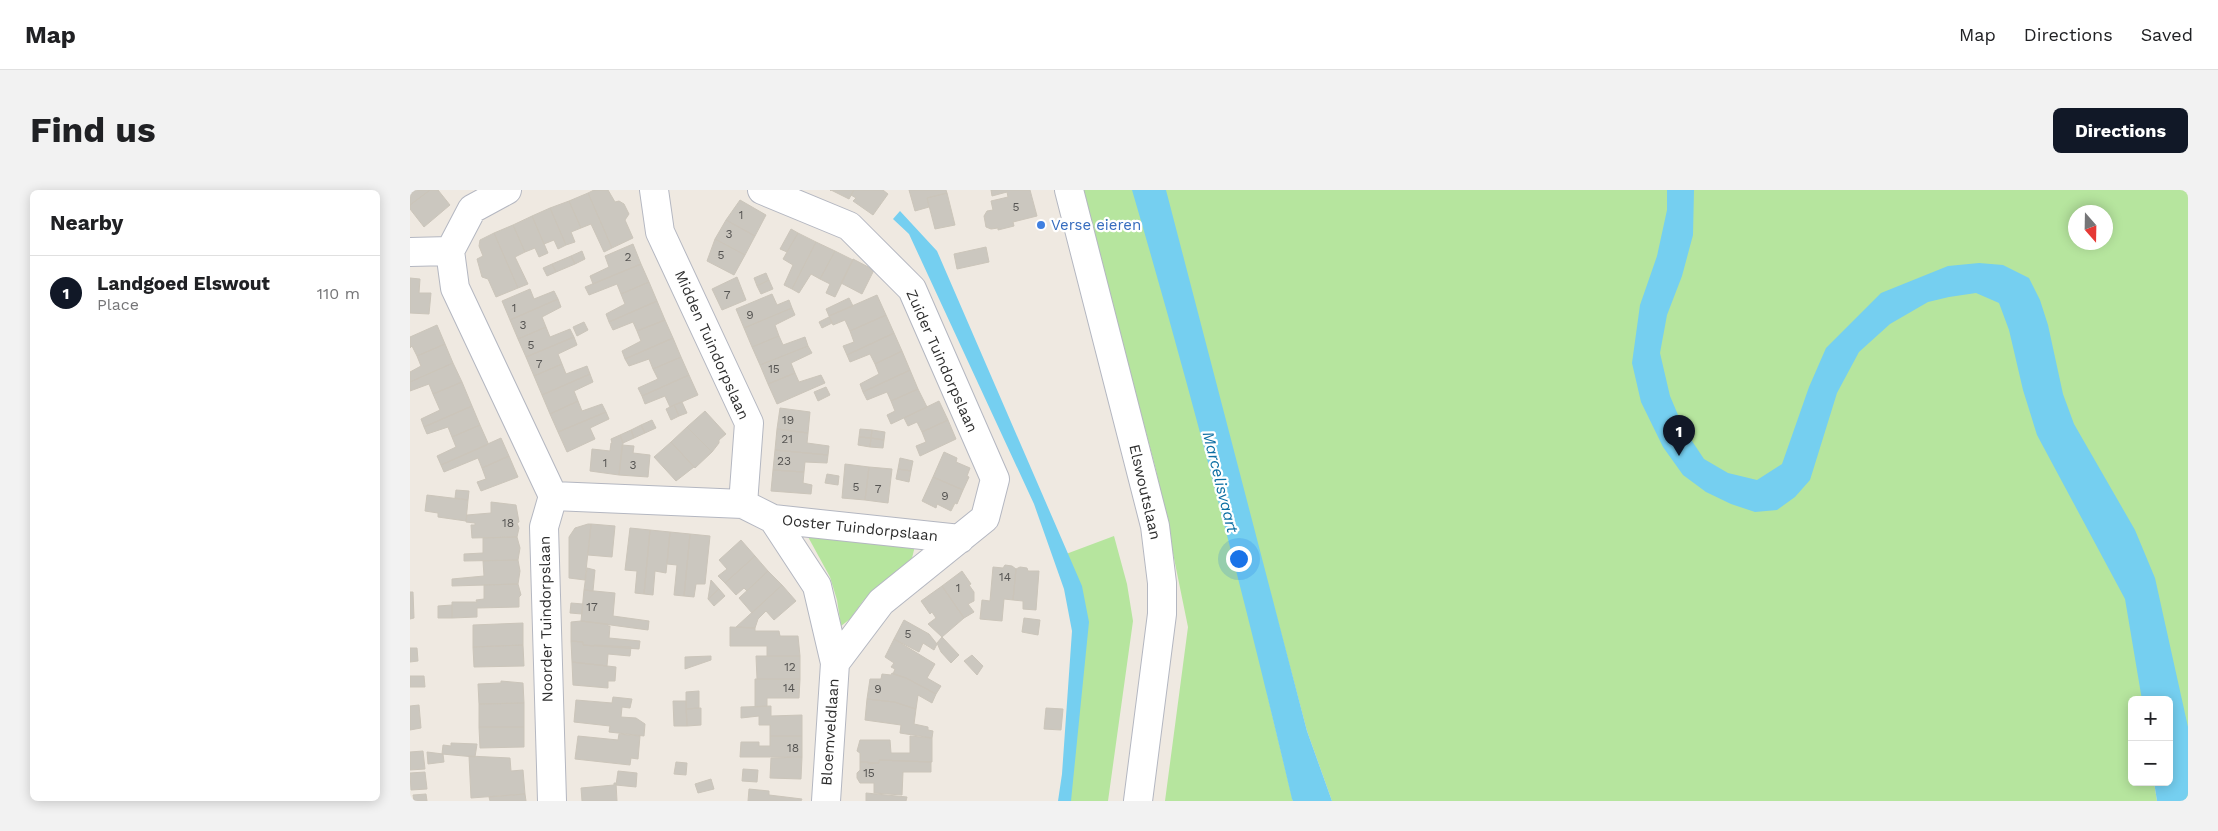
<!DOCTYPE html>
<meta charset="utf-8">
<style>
:root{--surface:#fff;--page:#f2f2f2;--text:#202124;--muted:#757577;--line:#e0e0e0;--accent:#111827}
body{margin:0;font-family:"Work Sans",sans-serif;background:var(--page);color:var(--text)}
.controls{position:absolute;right:15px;bottom:15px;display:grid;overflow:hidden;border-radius:8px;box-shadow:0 2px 12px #0003}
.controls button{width:45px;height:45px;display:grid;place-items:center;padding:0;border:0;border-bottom:1px solid var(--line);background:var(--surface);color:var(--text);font:25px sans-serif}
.compass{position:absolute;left:1658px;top:15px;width:45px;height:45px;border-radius:50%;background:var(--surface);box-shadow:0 2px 12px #0003;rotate:160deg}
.you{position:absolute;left:828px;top:368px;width:18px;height:18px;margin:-12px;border:4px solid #fff;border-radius:50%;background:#1a73e8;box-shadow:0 0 0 8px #1a73e833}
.badge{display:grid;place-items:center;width:32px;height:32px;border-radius:50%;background:var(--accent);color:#fff;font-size:16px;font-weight:700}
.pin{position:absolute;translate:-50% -41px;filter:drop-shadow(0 1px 2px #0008)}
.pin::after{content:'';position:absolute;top:26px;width:18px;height:15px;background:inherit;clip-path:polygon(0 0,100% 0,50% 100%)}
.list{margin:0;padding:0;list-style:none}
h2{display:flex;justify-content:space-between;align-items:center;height:65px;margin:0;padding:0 20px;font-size:21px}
h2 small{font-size:16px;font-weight:400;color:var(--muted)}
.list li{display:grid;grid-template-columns:32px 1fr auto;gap:15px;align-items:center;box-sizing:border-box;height:75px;padding:0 20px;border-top:1px solid var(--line)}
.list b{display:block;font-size:19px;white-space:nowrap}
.list p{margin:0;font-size:16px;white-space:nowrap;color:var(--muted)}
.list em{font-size:16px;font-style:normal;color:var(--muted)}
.map{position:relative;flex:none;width:1778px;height:611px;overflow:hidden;border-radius:8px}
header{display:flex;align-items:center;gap:30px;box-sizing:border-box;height:70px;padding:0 25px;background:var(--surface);border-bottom:1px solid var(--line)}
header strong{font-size:24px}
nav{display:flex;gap:28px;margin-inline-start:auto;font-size:18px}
.intro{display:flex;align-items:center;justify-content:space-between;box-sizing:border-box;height:120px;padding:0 30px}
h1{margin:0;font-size:35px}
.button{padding:12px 22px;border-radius:8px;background:var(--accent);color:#fff;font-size:18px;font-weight:700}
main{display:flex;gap:30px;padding:0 30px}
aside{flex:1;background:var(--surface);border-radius:8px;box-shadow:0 2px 12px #0003}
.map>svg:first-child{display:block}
.green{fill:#b6e59e;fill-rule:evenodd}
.water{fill:#75cff0}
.building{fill:#cbc7bf;stroke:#cbc5ba}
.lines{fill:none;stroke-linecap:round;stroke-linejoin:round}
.street-casing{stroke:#b4b7c1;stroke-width:30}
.secondary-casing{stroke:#b4b7c1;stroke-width:30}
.street{stroke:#fff;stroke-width:28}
.secondary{stroke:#fff;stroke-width:28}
.shop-dot{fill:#3f7fe0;stroke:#fff;stroke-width:2}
.labels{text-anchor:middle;stroke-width:4.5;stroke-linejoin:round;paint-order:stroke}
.number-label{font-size:12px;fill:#555452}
.shop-label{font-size:15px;fill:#366cbe;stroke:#fff;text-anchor:start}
.street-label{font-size:15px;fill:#2e2e2e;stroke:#fff}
.water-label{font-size:16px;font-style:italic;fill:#0d6fa3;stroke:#fff}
</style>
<header>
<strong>Map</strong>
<nav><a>Map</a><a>Directions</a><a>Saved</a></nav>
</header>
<div class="intro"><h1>Find us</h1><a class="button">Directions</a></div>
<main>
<aside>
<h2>Nearby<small></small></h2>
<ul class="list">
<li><span class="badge">1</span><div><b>Landgoed Elswout</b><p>Place</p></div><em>110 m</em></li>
</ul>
</aside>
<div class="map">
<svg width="1778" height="611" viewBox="0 0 1778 611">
<rect width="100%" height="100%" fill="#efe9e1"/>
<path class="green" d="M672,0h1106v611l-19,-19v-82h-37v82h22l3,19h-825l-25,-70 -47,-177 7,139 26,108h-128l23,-174 -32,-157zM1666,22h30v30h-30z
M397,345l108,11 -3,12 -49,43 -13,18 -9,7 -4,-26 -7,-23z
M704,346l13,48 6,37 -25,180h-45l12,-179 -17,-65z"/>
<path class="water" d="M722,0h34l141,541 25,70h-39l-1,-2c-48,-204 -101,-408 -160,-609z
M1257,0h27l-1,45 -11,41 -15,39 -7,38 10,43 14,33 20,30 24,14 29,7 25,-16 27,-77 17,-39 55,-55 67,-27 31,-3 24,2 26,13 11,22 8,25 15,69 11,30 61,106 20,48 33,149v74h-31l-3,-19h15v-82h-27l-17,-101 -88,-164 -14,-45 -14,-60 -10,-27 -23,-10 -27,4 -21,5 -38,22 -31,28 -22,41 -27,87 -15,17 -18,13 -22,2 -24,-8 -25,-12 -23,-17 -20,-28 -22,-45 -9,-39 8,-58 17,-49 10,-46z
M490,21l37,40 145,335 7,36 -18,179h-13l4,-27 10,-143 -8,-42 -30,-85 -125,-270 -16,-15z"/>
<path class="building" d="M0,0h20l-20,15z
M20,0h8l12,15 -26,22 -14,-18v-4z
M184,0h14l7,12 4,-1 5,3 5,10 -4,6 8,18 -21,10 -24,-55z
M421,0l-1,1 1,-1h23l-5,9z
M444,0h29l5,4 -15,21 -20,-14 3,-3 -5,-3z
M499,0h37l1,3 -20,5 2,9 -14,4z
M581,0h39l7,26 -24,6 1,4 -16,4v-2l-7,1 -5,-2 -2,-11 3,-5 6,-1 -2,-9 17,-4 -1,-5 -15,4z
M178,3l24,55 -8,4 -13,-28 -10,4 -12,-27z
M537,3l8,32 -20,4 -8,-31z
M330,10l26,15 -11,21 -29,-16z
M159,11l12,27 -10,4 4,10 -9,3 -16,-37z
M140,18l16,37 -8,4 -4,-9 -10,4 -12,-28z
M122,26l16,37 -9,4 -4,-9 -10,4 -12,-27z
M316,30l29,16 -10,19 -30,-16z
M103,35l12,27 -10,5 13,27 -10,4 -24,-55z
M381,39l7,4 -11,19 -7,-3z
M84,43l24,55 -22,9 -8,-18 -6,-2 -5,-18 6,-3 -4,-10 1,-6z
M388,43l18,9 -24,47 -8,-4 9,-20 -10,-6z
M305,49l30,16 -11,20 -27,-14z
M406,52l19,9 -15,28 -9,-5 -12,19 -7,-4z
M223,54l8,20 -48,20 -3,-8 19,-9 -4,-11z
M576,57l3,15 -32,7 -3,-15z
M172,61l3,8 -10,5 -4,-8z
M425,61l18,9 -18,37 -9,-4 4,-9 -10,-5z
M161,66l4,8 -19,8 -4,-8z
M443,69l21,11 -12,24 -21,-11z
M142,74l4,8 -9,4 -4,-8z
M231,74l8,18 -28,12 -4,-10 -28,11 -4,-8z
M356,83l3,7 -12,6 -3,-8z
M327,87l9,23 -24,10 -10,-21z
M0,88l10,1 -1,14h12l-2,21 -19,-1z
M359,90l4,9 -12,5 -4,-8z
M239,92l8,19 -48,21 -3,-8 19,-10 -4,-10z
M120,99l4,10 20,-8 4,8 -48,21 -8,-19z
M362,104l5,11 12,-5 3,8 -48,20 -8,-19z
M467,105l9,20 -36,16 -5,-11 -12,5 -4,-9z
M439,108l4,8 -24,10 -3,-7z
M148,109l3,8 -19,10 4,10 -28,12 -8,-19z
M247,111l8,19 -28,11 -4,-9 -20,8 -4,-8z
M382,118l3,7 -20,10 4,11 -27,11 -8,-19z
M476,125l8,18 -47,22 -4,-9 11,-4 -4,-11z
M419,127l3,6 -10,5 -3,-6z
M255,130l8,18 -48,21 -3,-8 19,-10 -4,-10z
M174,132l4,8 -11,6 -4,-9z
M27,135l8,19 -28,12 -5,-10 -2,2v-11z
M136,137l4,10 20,-8 4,8 -48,20 -8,-18z
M484,143l8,18 -27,13 -5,-10 -20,8 -3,-7z
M369,146l4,9 22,-8 3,9 -48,19 -8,-18z
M164,147l3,8 -19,9 4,10 -28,12 -8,-19z
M263,148l8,19 -28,12 -4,-10 -20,7 -4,-7z
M35,154l8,19 -43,19v-10l11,-6 -4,-10z
M398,156l4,7 -21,10 4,10 -27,11 -8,-19z
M492,161l8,19 -47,22 -3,-8 19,-10 -4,-10z
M271,167l8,18 -47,21 -4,-8 20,-9 -5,-10z
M43,173l9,19 -29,12 -4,-10 -19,7v-9z
M152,174l4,10 21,-8 3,8 -48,21 -8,-19z
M500,180l8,19 -27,12 -4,-9 -20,8 -4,-8z
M385,183l4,9 22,-7 4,8 -48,21 -9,-20z
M180,184l3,8 -19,9 4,10 -28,13 -8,-19z
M279,185l9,20 -28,12 -5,-11 -20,8 -3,-8z
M52,192l10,24 -48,21 -3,-8 19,-9 -7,-16z
M416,197l4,8 -12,6 -4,-9z
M508,199l9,18 -36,17 -4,-9 8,-4 -4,-10z
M168,211l4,10 20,-7 4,8 -48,20 -8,-18z
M529,211l9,19 -26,12 -5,-10 -9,4 -4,-8z
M272,212l5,11 -8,3 -5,-11z
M264,215l5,11 -8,4 -5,-11z
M62,216l8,19 -28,12 -4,-10 -21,7 -3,-7z
M370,218l30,4 -2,21 -31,-4z
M295,221l21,23 -7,6v3l-7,9 -25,-25z
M196,222l3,7 -19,9 5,11 -28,13 -9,-20z
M242,230l4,8 -11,5 -4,-8z
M538,230l8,19 -36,17 -4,-10 10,-4 -4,-10z
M70,235l8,18 -1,2 -46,20 -4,-9 19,-9 -4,-10z
M231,235l4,8 -11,5 -3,-8z
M277,237l25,25 -17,16 -24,-26z
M367,239l31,4 -1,10 22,3 -1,9 -53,-5z
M450,239l12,1 -1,8 -12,-1z
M221,240l3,8 -11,5 -3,-8z
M462,240l13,2 -1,8 -13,-2z
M210,245l3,8 -4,32 -29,-4 2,-22 18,2 1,-8h1l-1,-4z
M449,247l12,1 -1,9 -12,-2z
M91,248l8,18 -27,12 -4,-10 -34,14 -3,-7z
M461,248l13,2 -1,8 -13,-1z
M261,252l23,25 -18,14 -22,-24z
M212,255l12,1 -1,7 17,2 -2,22 -29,-2z
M365,260l53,5 -1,8 -22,-1 -1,10 -31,-2z
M534,262l13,6 -1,4 14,6 -3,8 2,1 -6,13 -30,-13z
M99,266l9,21 -37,14 -4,-9 9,-3 -4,-11z
M490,268l13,3 -2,10 -13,-2z
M435,274l24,3 -4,33 -23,-2z
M459,277l23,2 -4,34 -23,-3z
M488,279l13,2 -2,11 -13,-3z
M363,280l31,2 -1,11 9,2 -1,9 -40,-3z
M417,284l12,2 -1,9 -13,-2z
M523,287l30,13 -6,14 -2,-1 -4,8 -14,-7 -1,4 -14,-7z
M46,300l13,1 -1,9 -13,-2z
M17,305l41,5 -2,21 -28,-4v-4l-13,-2z
M81,312l25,3 3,17 -2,1 2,5 -2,9 -45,1 -1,-13h4v-2l-9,-1 1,-7 24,-2z
M178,334h3l-6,56 -16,-2v-41l6,-9z
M181,334l24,2 -3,31 -24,-2z
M220,338l20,2 -6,64 -9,-1 2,-22 -12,-1z
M240,340l20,2 -4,41 -11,-2 -2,24 -9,-1z
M260,342l20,2 -6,62 -10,-1 3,-30 -10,-1z
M280,344l20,2 -5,48h-9l-2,13 -10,-1z
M107,347l3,11 -2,12 -54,1v-7l19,-1v-15z
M331,350l14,16 -30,27 -7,-7 9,-7 -8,-9z
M345,366l13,15 -21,20 -3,-3 -8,7 -11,-12z
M108,370l2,11 -2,13 -66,2v-7l32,-3 -1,-15z
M595,375l7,1 4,3 -3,31 -9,-1 -2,22 -22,-2 2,-19 8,1 3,-34 10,1z
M610,377l7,1 1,3h11l-3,39 -13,-1v-8l-10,-1 3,-31z
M177,378l8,2 -2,21 -9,-1z
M358,381l14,14 -30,28 -13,-15z
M552,381l9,13 -2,1 5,7v9l-6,3 6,8 -10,6 -22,-32z
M301,390l8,9 -11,10z
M108,394l3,11 -2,2v10l-42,1v9l-25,1v-16h25l-1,-2 8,-1v-14z
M372,395l14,16 -22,19 -8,-9 -8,8 -3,9 -19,-1z
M532,396l22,32 -22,19 -14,-13 8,-6 -4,-6 -2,2 -9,-13z
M309,399l6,7 -11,10 -6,-7z
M174,400l31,3 -2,23 36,5 -1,9 -67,-9z
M0,402h3l1,26 -4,1z
M161,413l12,1 -1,10 -12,-1z
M42,415v13h-14v-12z
M614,428l16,2 -2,15 -16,-3z
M494,430l25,14 8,10 -3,6 -11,-7 -4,9 -25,-13z
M171,431l27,3v2h2l-1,12 31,3 -1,8 -56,-4v-3l-12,-1v-19z
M113,433v22l-50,2v-22z
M320,437l25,1v3h24l1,5h18l2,20h-33v-10h-37z
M532,447l17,18 -8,8 -10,-11 -4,-9z
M484,449l41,25 -8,14 14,8 -5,8 -30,-16 -13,-4 2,-5 -4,-2 3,-4 -9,-6z
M161,451l12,1v3l11,1v-1l37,2 -1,9 -22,-2 -1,12 -35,-4z
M113,455l1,21 -50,1 -1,-20z
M0,458h7l1,13 -8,1z
M562,465l11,11 -6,9 -13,-14z
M301,466v4l-26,9v-12z
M346,466h44v23h-43z
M162,472l44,5 -1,14h-7v7l-35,-3z
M482,483l14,5 30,16 -4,9 -14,-8 -2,14 -22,-7 -27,-3 3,-20h11l1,-5 9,1z
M0,486h14l1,11h-15z
M345,489h45l-1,19h-32v8l-12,1z
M91,491l22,2 1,20 -45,1 -1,-20 23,-1z
M289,501v17l-13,1v-17z
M203,507l19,2 -2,9 -8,-1 -1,10 15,1 9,6 -1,12 -35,-4 1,-6 -36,-4 2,-22 36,3z
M457,509l27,3 22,7 -2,15 14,3v3l5,1 -1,7 -32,-5 1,-8 -36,-5z
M263,511h13l1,25h-13z
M114,513v24h-45v-23z
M9,515l2,23 -11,2v-24z
M361,516v10l31,-1v21h-32v-11h-11v-9l-18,2v-11z
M291,518v17l-14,1 -1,-17z
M636,518l17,1 -2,21 -17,-1z
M69,537h45v20l-44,1z
M209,544l21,2 -2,23 -7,-1 -1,7 -55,-6 3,-23 40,4z
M360,546h32v21h-62l1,-15h18v4h11z
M500,546l22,2v24l-53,-2v3l-11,1v-2h-8v-9l-3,-2 3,-11h30l1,13h19z
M41,553l26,1 -2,13 -33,-3 1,-9 8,1z
M13,561l2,18 -15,1v-18z
M17,562l16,2 1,8 -16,2z
M59,566l41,2 1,13 12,-1 2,24 -54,4z
M392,567l-1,22 -31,-1 1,-20z
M469,570l52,2v10h-28l-1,23 -28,-2v-10h-14l-3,-5v-5l3,-3v-8l19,1z
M266,572l11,1 -1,12 -12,-1z
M333,579l15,1 -1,12 -15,-1z
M208,581l19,2 -1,14 -20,-2z
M15,582l2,17 -16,1 -1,-17z
M301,589l3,10 -16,4 -3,-9z
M204,593h2l1,18h-35l-1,-13 33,-3z
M339,599l20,2v4l33,4 -1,2h-53z
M456,603l41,4 -1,4h-40z
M16,604l1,7h-13l-1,-6z
M115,604l1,7h-36l-1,-4z"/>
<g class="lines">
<defs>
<path id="street" d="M244,0l6,42 89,191 -6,81
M352,0l87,36 63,63 83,190 -10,39 -104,84 -46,61
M40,61l5,37 98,208 -9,31 8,274
M40,61l22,-42 35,-19
M0,62l40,-1
M143,306l190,8 30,15 187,20
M363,329l44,67 18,77 -9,138"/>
<path id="secondary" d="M659,0l86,336 7,57v31l-24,187"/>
</defs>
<use href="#street" class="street-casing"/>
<use href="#secondary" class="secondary-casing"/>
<use href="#street" class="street"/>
<use href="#secondary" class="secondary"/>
</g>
<circle class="shop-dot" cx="631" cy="35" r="5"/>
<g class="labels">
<g class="number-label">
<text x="606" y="21">5</text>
<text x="331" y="29">1</text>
<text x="319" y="48">3</text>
<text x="311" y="69">5</text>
<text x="218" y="71">2</text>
<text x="317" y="109">7</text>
<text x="104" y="122">1</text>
<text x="340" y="129">9</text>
<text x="113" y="139">3</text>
<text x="121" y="159">5</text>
<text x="129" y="178">7</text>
<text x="364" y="183">15</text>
<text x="378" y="234">19</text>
<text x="377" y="253">21</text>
<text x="374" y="275">23</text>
<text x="195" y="277">1</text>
<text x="223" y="279">3</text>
<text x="446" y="301">5</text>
<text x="468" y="303">7</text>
<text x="535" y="310">9</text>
<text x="98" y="337">18</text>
<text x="595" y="391">14</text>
<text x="548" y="402">1</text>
<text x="182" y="421">17</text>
<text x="498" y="448">5</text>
<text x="380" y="481">12</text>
<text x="379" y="502">14</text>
<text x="468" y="503">9</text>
<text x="383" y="562">18</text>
<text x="459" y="587">15</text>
</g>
<g class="shop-label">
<text x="641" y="40">Verse eieren</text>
</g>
<g class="street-label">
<text transform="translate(302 155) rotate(66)" y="5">Midden Tuindorpslaan</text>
<text transform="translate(532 171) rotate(66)" y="5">Zuider Tuindorpslaan</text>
<text transform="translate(735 302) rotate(77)" y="5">Elswoutslaan</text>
<text transform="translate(450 338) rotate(6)" y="5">Ooster Tuindorpslaan</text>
<text transform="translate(136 429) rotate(-91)" y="5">Noorder Tuindorpslaan</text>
<text transform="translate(420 542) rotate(-86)" y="5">Bloemveldlaan</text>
</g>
<g class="water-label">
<text transform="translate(811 292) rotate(76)" y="6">Marcelisvaart</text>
</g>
</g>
</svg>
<div class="controls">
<button>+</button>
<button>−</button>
</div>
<svg class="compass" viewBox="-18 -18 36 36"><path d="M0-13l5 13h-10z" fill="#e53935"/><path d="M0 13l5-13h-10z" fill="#757577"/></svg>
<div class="you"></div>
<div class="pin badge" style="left:1269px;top:266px">1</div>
</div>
</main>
